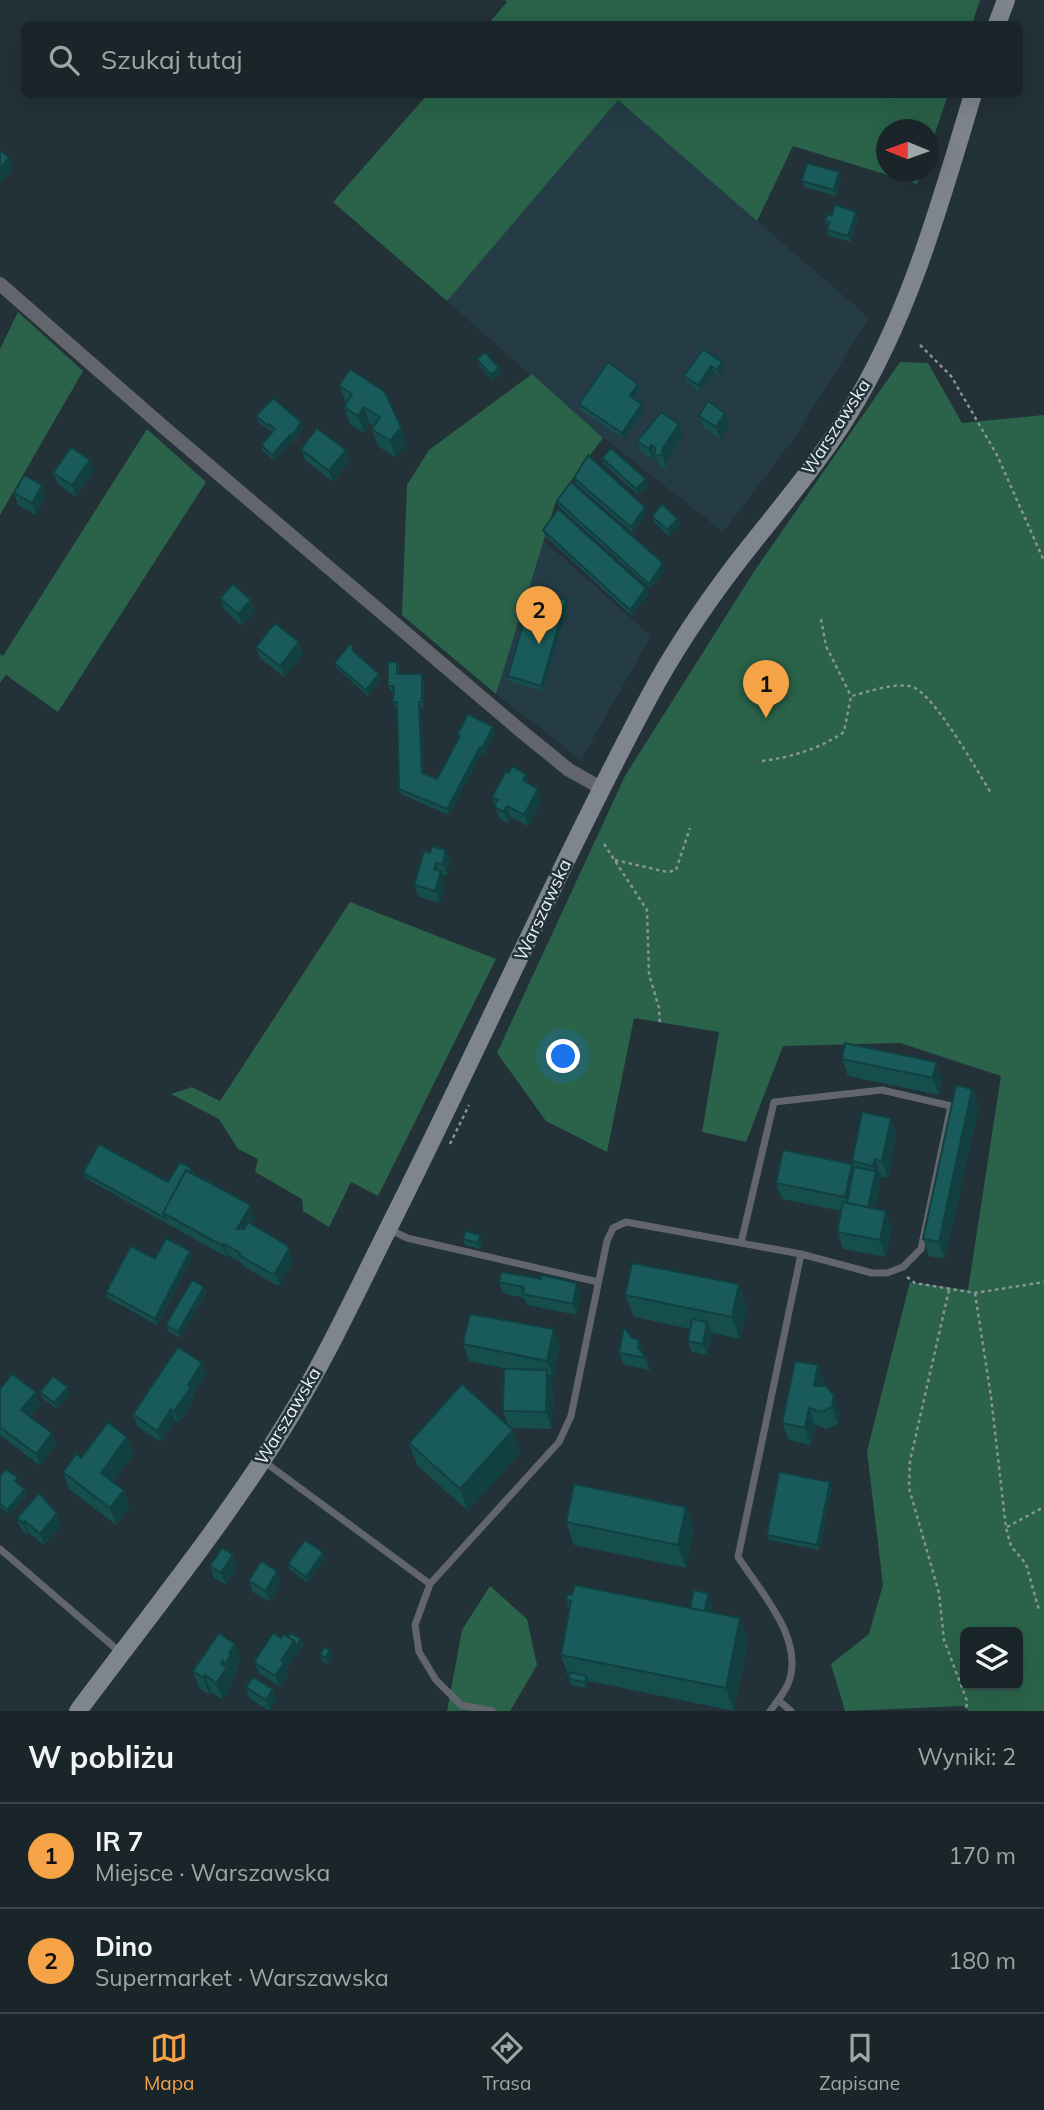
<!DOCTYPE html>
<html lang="pl">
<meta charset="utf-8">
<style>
:root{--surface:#1a252a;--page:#273136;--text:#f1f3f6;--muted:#9fa5a8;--line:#384247;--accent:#f6a247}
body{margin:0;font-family:Mulish,sans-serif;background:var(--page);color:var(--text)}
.controls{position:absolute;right:21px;bottom:21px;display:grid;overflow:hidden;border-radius:10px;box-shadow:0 7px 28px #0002}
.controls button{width:63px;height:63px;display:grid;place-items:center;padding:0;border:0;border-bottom:2px solid var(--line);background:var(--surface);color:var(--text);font:35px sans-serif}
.compass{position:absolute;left:876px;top:119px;width:63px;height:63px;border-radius:50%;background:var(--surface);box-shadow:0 7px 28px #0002;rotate:271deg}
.you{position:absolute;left:564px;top:1057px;width:24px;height:24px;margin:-18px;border:5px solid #fff;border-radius:50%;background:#1a73e8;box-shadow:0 0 0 10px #1a73e833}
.badge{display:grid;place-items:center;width:46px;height:46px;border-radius:50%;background:var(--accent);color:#111;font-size:23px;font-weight:700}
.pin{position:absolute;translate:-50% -58px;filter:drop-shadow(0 2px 4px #0008)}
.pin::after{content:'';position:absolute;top:37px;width:24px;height:21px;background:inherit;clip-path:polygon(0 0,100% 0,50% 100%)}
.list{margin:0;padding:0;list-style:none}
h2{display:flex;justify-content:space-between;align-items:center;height:91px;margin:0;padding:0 28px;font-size:30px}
h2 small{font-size:23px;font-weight:400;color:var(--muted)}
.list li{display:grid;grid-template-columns:46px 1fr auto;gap:21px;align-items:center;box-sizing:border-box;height:105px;padding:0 28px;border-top:2px solid var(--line)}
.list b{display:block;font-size:26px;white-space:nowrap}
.list p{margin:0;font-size:23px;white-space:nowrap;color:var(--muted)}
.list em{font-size:23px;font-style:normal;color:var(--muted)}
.icon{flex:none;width:38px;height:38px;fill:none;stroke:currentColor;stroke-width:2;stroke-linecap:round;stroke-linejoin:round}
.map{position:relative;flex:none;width:1044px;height:1711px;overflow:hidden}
.search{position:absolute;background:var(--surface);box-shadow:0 7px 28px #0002;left:21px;right:21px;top:21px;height:77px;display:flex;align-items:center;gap:18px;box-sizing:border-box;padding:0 24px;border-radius:10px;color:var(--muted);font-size:26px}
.sheet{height:301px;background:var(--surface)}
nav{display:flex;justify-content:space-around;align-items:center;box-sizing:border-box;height:98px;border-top:2px solid var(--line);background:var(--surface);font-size:19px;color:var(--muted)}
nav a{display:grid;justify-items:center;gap:4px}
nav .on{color:var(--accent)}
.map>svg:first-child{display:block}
.built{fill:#253c46}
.green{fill:#2a634a;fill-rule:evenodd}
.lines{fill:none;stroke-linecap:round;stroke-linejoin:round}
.path{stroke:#879398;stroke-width:2.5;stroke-dasharray:3.5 3.5;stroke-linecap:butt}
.lane{stroke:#62666c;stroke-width:7}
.street{stroke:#62666c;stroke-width:14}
.secondary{stroke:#7f858e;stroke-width:18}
.wall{fill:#164e4e}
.shaded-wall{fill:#124040}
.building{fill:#195b5b;stroke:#124040;stroke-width:2}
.labels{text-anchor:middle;stroke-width:5;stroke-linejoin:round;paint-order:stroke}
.street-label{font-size:18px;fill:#e9f2f6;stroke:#233138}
</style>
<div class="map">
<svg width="1044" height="1711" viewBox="0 0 1044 1711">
<rect width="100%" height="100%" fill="#233138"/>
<path class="built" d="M618,100l251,218 -76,122 -70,92 -150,-119 -126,-112z
M542,539l109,97 -70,124 -85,-66z"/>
<path class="green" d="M505,0h475l-8,24h-484l19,-22z
M427,95v-1l521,1 -19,56 -1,-21h-42v42h36l-5,12 -124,-38 -36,75 -139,-121 -171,201 -114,-99z
M18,312l65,59 -83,144v-166z
M900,362l28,1 34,60 82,-8v1296h-75l-6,-5 -118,5 -14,-47 38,-30 14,-49 -16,-134 43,-169 58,8 33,-214 -101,-33 -117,3 -37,96 -44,-10 17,-100 -85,-14 -27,134 -61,-31 -49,-68 128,-277 130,-206zM965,1632h53v53h-53z
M532,374l71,64 -47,63 -60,193 -94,-79 5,-130 22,-35z
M147,429l59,53 -148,230 -52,-37 -6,8v-29l3,2z
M350,902l146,57 -118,237 -27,-14 -22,45 -26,-16 -1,-12 -47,-27 3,-13 -20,-10 -19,-30 -48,-25 21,-7 28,14z
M490,1586l37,33 10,46 -27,46h-63l15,-81z"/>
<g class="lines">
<path class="path" d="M920,345l31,31 46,79 47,106
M821,619l5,27 25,50
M762,761c30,-4 57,-12 82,-29l7,-36c18,-4 40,-13 59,-10 23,5 67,85 81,107
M604,844l43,66 2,64 10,34 1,17
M615,860l52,12 9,-2 14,-42
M450,1144l19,-39
M907,1277l8,6 60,10 69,-11
M949,1290l-39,171 -1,27 30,105 5,47 23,61 -1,10
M975,1293l16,104 15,131 5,18 15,18 13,46
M1007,1527l37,-20"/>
<path class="lane" d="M389,1229l18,9 191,44
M741,1243l33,-141 108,-12 69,16 -30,143 -18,18 -16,6h-15l-71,-19
M262,1460l168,124 -15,41 4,27 17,28 25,25 31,6
M0,1549l121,104
M430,1584l129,-142 12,-26 36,-175 6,-13 13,-6 175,32 -63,303c22,34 68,83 50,127 -4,9 -12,19 -18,27
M778,1700l13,11"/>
<path class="street" d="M0,284l160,140 361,307 48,39 34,19"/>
<path class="secondary" d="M997,24l9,-24
M78,1711c72,-97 150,-192 213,-296 37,-61 67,-126 99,-190 88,-175 167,-355 259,-528 25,-47 55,-91 87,-133 38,-49 79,-96 112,-149 61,-98 92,-211 125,-321"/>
</g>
<path class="wall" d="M839,172l2,6 -5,18 -32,-9 -2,-6z
M832,216l26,2 -7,24 -22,-6 -2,-6 1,-3 -3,-6z
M703,349l21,19 -5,7 -5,-3 -14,19 -13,-9 -3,-6z
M477,359l22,9 3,6 -9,7 -14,-16z
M638,384l2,5 -6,9 8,6 2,6 -20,29 -43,-29 -2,-6z
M339,386l62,41 6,17 -11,14 -18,-12 -6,-17 2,-3 -4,-2 -6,9 -14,-9 -6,-17 2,-4z
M256,416l47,12 -9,13 -1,-1 -19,21 -11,-10 -2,-6 12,-14 -2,-1 -1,1 -12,-9z
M699,416l31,8 -10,15 -17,-12z
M683,436l-15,23 -1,8 -5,1 -3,-3 -3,-8h-1l-2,3 -12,-8 -4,-11z
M301,449l45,1 4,11 -17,21 -28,-22z
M602,458l46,27 -10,10 -34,-31z
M90,460l4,11 -18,26 -18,-13 -5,-11z
M574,478l73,35 -14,20 -57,-49z
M14,493l32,4 -10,18 -18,-10z
M557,501l108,68 -14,20 -92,-82z
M652,516l28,8 -11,12 -15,-14z
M543,530l105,64 -16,22 -87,-80z
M220,598l31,2 4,11 -13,15 -18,-17z
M566,600l2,6 -25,85 -33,-9 -2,-6z
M256,647l47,7 -19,23 -24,-19z
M356,654l23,20 2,6 -13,16 -31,-28 -3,-5z
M397,662l2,6v6h23l2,5v29h-3l3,66 13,5 22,-40 -2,-4 38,-2 -11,21 -2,-2 -33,63 -48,-21 -2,-5 -2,-81h-1l-3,-6v-11h-3l-2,-5z
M530,784l12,17 -14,25 -17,-9 -3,6 -9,-5 -7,-21z
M424,851l26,10 -3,15 -5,-2 3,8 -5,21 -21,-6 -5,-12z
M842,1059l94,3 6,17 -3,16 -91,-19z
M972,1089l7,17 -34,153 -16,-3 -6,-17z
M897,1135l-9,43 -7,-2 -6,33 17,19 -6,29 -43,-8 -6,-17 4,-21 -59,-12 -6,-16 78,-14v-2l-2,-6z
M192,1169l2,6 61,42 -4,6 42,38 -13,24h-4l-33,-19 -1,-3 -14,-8 -1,2 -142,-79 -2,-5 85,9z
M463,1239l19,2 -2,8 -15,-4z
M190,1251l2,6 -35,68 -49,-27 -2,-6 49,-33z
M499,1282l82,12 -4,21 -50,-10 -3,-7 -21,-5z
M739,1284l8,22 -7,33 -28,-6 -5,22 -15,-3 -4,-11 2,-12 -56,-12 -9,-22z
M204,1287l2,6 -26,45 -12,-7 -2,-6z
M463,1344l97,2 -6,32 -3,4 2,5 -1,42 -41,-1 10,24 -53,59 -51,-46 -8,-22 99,-18 -5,-14 4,-42 -38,-8z
M643,1351v3l3,4 4,12 -26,-5 -5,-12z
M202,1363l4,12 -13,19 2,4 -17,25 -3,-3 -14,22 -24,-16 -4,-12z
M824,1382l-1,4 17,26 -2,12 -11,5 -12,-4 -4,20 -22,-5 -7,-17z
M0,1389l40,14 -10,13 22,17 4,12 -16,21 -40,-31z
M40,1392l30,1 -13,16 -15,-11z
M127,1437l7,17 -21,28 11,8 6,17 -14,18 -47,-36 -6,-17 18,-14z
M0,1476l20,8 7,11 -18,20 -9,-8z
M832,1488l-13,62 -50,-10 -2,-5z
M686,1507l8,22 -8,39 -112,-23 -8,-23z
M57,1513l4,12 -17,20 -15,-12 -2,2 -6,-6 -4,-11z
M325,1558l-17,25 -18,-13 -2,-6z
M237,1565l-11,20 -12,-7 -4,-12z
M249,1581l32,1 -11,20 -17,-10z
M708,1593l4,11 -1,8 29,6 8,23 -14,70 -146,-30v4l-3,3 -14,-3 -10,-30 8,-45 -3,-10 124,8z
M219,1633l22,28 -5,7 2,4 -7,8 2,4 -10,16 -12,-8 -1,3 -11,-7 -6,-17z
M288,1637l13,2 2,6 -17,25 2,5 -8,12 -21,-14 -5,-11 27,-24z
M330,1650l2,6 -4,8 -6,-3 -2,-6z
M246,1687l27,2 4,11 -7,11 -20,-12z"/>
<path class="shaded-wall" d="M9,158l4,11 -13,15v-16z
M839,172l2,6 -5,18 -2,-6z
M856,212l2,6 -7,24 -3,-6z
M722,362l2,6 -5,7 -2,-5z
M711,366l3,6 -14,19 -2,-6z
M499,368l3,6 -9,7 -2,-6z
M638,384l2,5 -8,12 -2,-5z
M642,404l2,6 -20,29 -2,-6z
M364,407l6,17 -6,9 -6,-17z
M725,413l5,11 -10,15 -4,-12z
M301,422l2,6 -9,13 -2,-5z
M679,424l4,12 -15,23 -1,8 -5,-12 1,-7z
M401,427l6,17 -11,14 -6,-17z
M291,434l2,6 -19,21 -2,-6z
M651,445l4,12 -2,3 -4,-11z
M346,450l4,11 -17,21 -4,-11z
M90,460l4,11 -18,26 -4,-12z
M646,479l2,6 -10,10 -2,-6z
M42,485l4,12 -10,18 -4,-12z
M645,507l2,6 -14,20 -2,-6z
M678,519l2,5 -11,12 -2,-6z
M663,563l2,6 -14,20 -2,-5z
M646,588l2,6 -16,22 -2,-6z
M251,600l4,11 -13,15 -4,-12z
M566,600l2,6 -25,85 -2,-5z
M299,642l4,12 -19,23 -4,-11z
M379,674l2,6 -13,16 -2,-6z
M422,674l2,5v29l-2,-6z
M419,702l2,6 3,71 -2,-6z
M493,727l2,6 -11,21 -2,-6z
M480,747l2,5 -33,63 -2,-6z
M526,774l4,12 -7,-6z
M538,789l4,12 -14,25 -4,-11z
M507,806l4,11 -3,6 -4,-11z
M446,850l4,11 -3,15 -4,-12z
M436,863l4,11 1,-3 4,11 -5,21 -5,-12 -1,-22z
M936,1062l6,17 -3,16 -6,-17z
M972,1089l7,17 -34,153 -6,-17z
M891,1118l6,17 -9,43 -6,-17z
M875,1159l6,17 -9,48 -5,-12 9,-40 -3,-6z
M852,1164l6,17 -9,28 -4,-12z
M251,1205l4,12 -13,23 -5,-11z
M886,1211l6,17 -6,29 -6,-17z
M480,1235l2,6 -2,8 -2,-6z
M224,1244l4,11 -1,2 -4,-11z
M288,1246l5,15 -13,24 -5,-12z
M190,1251l2,6 -35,68 -2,-6z
M577,1283l4,11 -4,21 -4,-11z
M739,1284l8,22 -7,33 -8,-22z
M204,1287l2,6 -26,45 -2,-6z
M707,1322l5,11 -5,22 -4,-11z
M554,1329l6,17 -6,32 -3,4 2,5 -1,42 -6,-17 1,-42 2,6 3,-4 -5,-11z
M639,1340l4,11 -1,7 -4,-11z
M202,1363l4,12 -13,19 2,4 -17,25 -4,-12 14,-26z
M818,1365l6,17 -4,21 -6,-17z
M68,1387l2,6 -13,16 -3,-6z
M36,1392l4,11 -14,18 -5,-11z
M834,1395l6,17 -2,12 -6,-17z
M809,1408l6,17 -4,20 -6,-17z
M171,1409l4,11 -14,22 -4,-11z
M513,1430l8,22 -53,59 -8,-22z
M52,1433l4,12 -16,21 -4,-12z
M127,1437l7,17 -27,36 -6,-17z
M830,1482l2,6 -13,62 -2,-5z
M25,1489l2,6 -18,20 -2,-5z
M124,1490l6,17 -14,18 -6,-17z
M686,1507l8,22 -8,39 -8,-23z
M57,1513l4,12 -17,20 -4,-11z
M25,1521l4,12 -2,2 -4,-12z
M323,1552l2,6 -17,25 -2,-6z
M233,1554l4,11 -11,20 -5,-12z
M277,1571l4,11 -11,20 -4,-11z
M708,1593l4,11 -5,28 -4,-11z
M740,1618l8,23 -14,70 -8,-23z
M301,1639l2,6 -17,25 2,5 -8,12 -5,-11 6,-15 13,-20z
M235,1644l6,17 -5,7 2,4 -6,8 -6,-17 3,-10z
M330,1650l2,6 -4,8 -2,-6z
M223,1661l3,8 1,-2 6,17 -10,16 -7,-17z
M205,1675l6,17 -1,3 -7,-17z
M586,1676l3,5 -1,4 -3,3 -2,-6z
M273,1689l4,11 -7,11 -4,-11z"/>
<path class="building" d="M0,150l9,8 -9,10z
M807,163l32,9 -5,18 -32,-9z
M835,205l21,7 -8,24 -21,-6 3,-8 -5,-1 2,-7 5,2z
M703,349l19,13 -5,8 -6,-4 -13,19 -14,-9z
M485,352l14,16 -8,7 -14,-16z
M608,362l30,22 -8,12 12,8 -20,29 -43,-29z
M350,369l35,23 16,35 -11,14 -18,-12 8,-12 -16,-10 -6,9 -14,-9 8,-13 -13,-8z
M273,398l28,24 -9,14 -1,-2 -19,21 -11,-10 14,-16 -6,-5 -1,2 -12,-10z
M708,401l17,12 -9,14 -17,-11z
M661,412l18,12 -16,24 -1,7 -4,1 -3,-2v-6l-4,-3 -2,4 -12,-8z
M317,428l29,22 -17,21 -28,-22z
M71,447l19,13 -18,25 -19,-12z
M611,448l35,31 -10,10 -34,-31z
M588,455l57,52 -14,20 -57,-49z
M24,475l18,10 -10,18 -18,-10z
M571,482l92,81 -14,21 -92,-83z
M662,504l16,15 -11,11 -15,-14z
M558,509l88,79 -16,22 -87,-80z
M233,584l18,16 -13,14 -18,-16z
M533,590l33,10 -25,86 -33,-10z
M275,623l24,19 -19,24 -24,-19z
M350,644l4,4 -2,2 27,24 -13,16 -32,-27z
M388,662h9v12h25v28h-3l3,71 15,6 23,-43 -3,-1 11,-21 25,13 -11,21 -2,-1 -33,62 -48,-20 -2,-87h-4l1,-16h-6z
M512,766l14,8 -3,6 15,9 -14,26 -17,-9 -3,6 -10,-5 4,-7 -6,-3 14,-26 3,2z
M432,846l14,4 -3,14 -7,-1 -2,6 7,2 -6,20 -21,-6 10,-34 6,2z
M845,1043l91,19 -3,16 -91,-19z
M956,1085l16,4 -33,153 -16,-3z
M862,1112l29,6 -9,43 -7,-2 -2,7 -21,-5z
M99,1144l69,38 12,-20 12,7 -2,4 -4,-3 -23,43 2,5 -82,-45z
M783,1150l69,14 -7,33 -69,-14z
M854,1167l22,4 -8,36 -21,-4z
M186,1170l65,35 -14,24h7l4,-7 40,24 1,3 -14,24 -3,1 -33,-19 1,-2 -16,-9 -1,2 -60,-33z
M843,1202l43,9 -6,29 -43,-8z
M465,1231l15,4 -2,8 -15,-4z
M166,1238l24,13 -35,68 -49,-27 25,-46 24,13z
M632,1263l107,21 -7,33 -107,-22z
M501,1272l40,7v-4l36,8 -4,21 -50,-10 1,-7 -25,-5z
M192,1280l12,7 -26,45 -12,-7z
M470,1314l84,15 -7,32 -84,-17z
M692,1319l15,3 -4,22 -15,-3z
M624,1327l8,11 7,2 -1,7 8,11 -27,-5z
M178,1347l24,16 -14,22 3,2 -17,24 -3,-2 -14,22 -24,-17z
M795,1361l23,4 -4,21h12l8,9 -2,12 -11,5 -12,-4 -4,20 -23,-5z
M504,1369l43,1 -1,42 -43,-1z
M12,1374l24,18 -15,18 31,23 -16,21 -36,-27v-38z
M53,1376l15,11 -14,16 -14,-11z
M462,1384l51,46 -53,59 -51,-46z
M108,1422l19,15 -26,36 23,17 -14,18 -47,-36 14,-19 4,5z
M6,1469l12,9 -3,3 10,8 -18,21 -7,-6v-28z
M779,1472l51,10 -13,63 -50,-10z
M574,1484l112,23 -8,38 -112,-23z
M39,1493l18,20 -17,21 -15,-13 -2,2 -6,-5z
M305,1540l18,12 -17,25 -18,-13z
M222,1548l11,6 -12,19 -11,-7z
M261,1561l16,10 -11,20 -17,-10z
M575,1585l165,33 -14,70 -165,-33 10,-54 -5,-1 1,-6 5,1z
M694,1590l14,3 -3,18 -15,-3z
M219,1633l16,11 -6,9 2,2 -5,8 -3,-2 -2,3 6,3 -11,16 -11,-8 -2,3 -10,-7z
M273,1633l8,5 3,-4 10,7 -13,20 3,2 -9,13 -21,-14z
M290,1633l11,6 -5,7 -2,-5 -6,-4z
M324,1647l6,3 -4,8 -6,-3z
M570,1672l16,4v4l-3,2 -14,-3z
M253,1677l20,12 -7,11 -20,-13z"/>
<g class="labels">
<g class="street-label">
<text transform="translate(836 427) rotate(-57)" y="6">Warszawska</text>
<text transform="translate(543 910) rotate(-65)" y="6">Warszawska</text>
<text transform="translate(288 1416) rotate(-59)" y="6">Warszawska</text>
</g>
</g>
</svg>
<div class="controls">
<button><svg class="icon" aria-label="layers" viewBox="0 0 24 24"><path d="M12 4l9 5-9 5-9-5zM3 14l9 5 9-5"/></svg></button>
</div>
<svg class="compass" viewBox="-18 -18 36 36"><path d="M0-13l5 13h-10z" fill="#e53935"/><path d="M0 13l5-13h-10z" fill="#9fa5a8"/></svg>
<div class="you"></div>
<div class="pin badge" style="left:766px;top:718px">1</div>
<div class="pin badge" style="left:539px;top:644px">2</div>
<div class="search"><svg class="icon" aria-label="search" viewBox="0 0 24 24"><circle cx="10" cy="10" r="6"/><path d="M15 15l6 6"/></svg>Szukaj tutaj</div>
</div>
<section class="sheet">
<h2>W pobliżu<small>Wyniki: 2</small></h2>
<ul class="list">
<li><span class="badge">1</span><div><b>IR 7</b><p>Miejsce · Warszawska</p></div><em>170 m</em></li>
<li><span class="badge">2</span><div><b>Dino</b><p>Supermarket · Warszawska</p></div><em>180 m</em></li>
</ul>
</section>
<nav>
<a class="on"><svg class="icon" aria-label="map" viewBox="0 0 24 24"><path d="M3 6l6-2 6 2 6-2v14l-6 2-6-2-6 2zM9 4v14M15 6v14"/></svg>Mapa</a>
<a><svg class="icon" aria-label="directions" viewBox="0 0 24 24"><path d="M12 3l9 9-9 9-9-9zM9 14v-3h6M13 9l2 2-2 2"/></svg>Trasa</a>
<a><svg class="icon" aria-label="saved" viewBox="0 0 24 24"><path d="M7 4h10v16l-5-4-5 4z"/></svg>Zapisane</a>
</nav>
